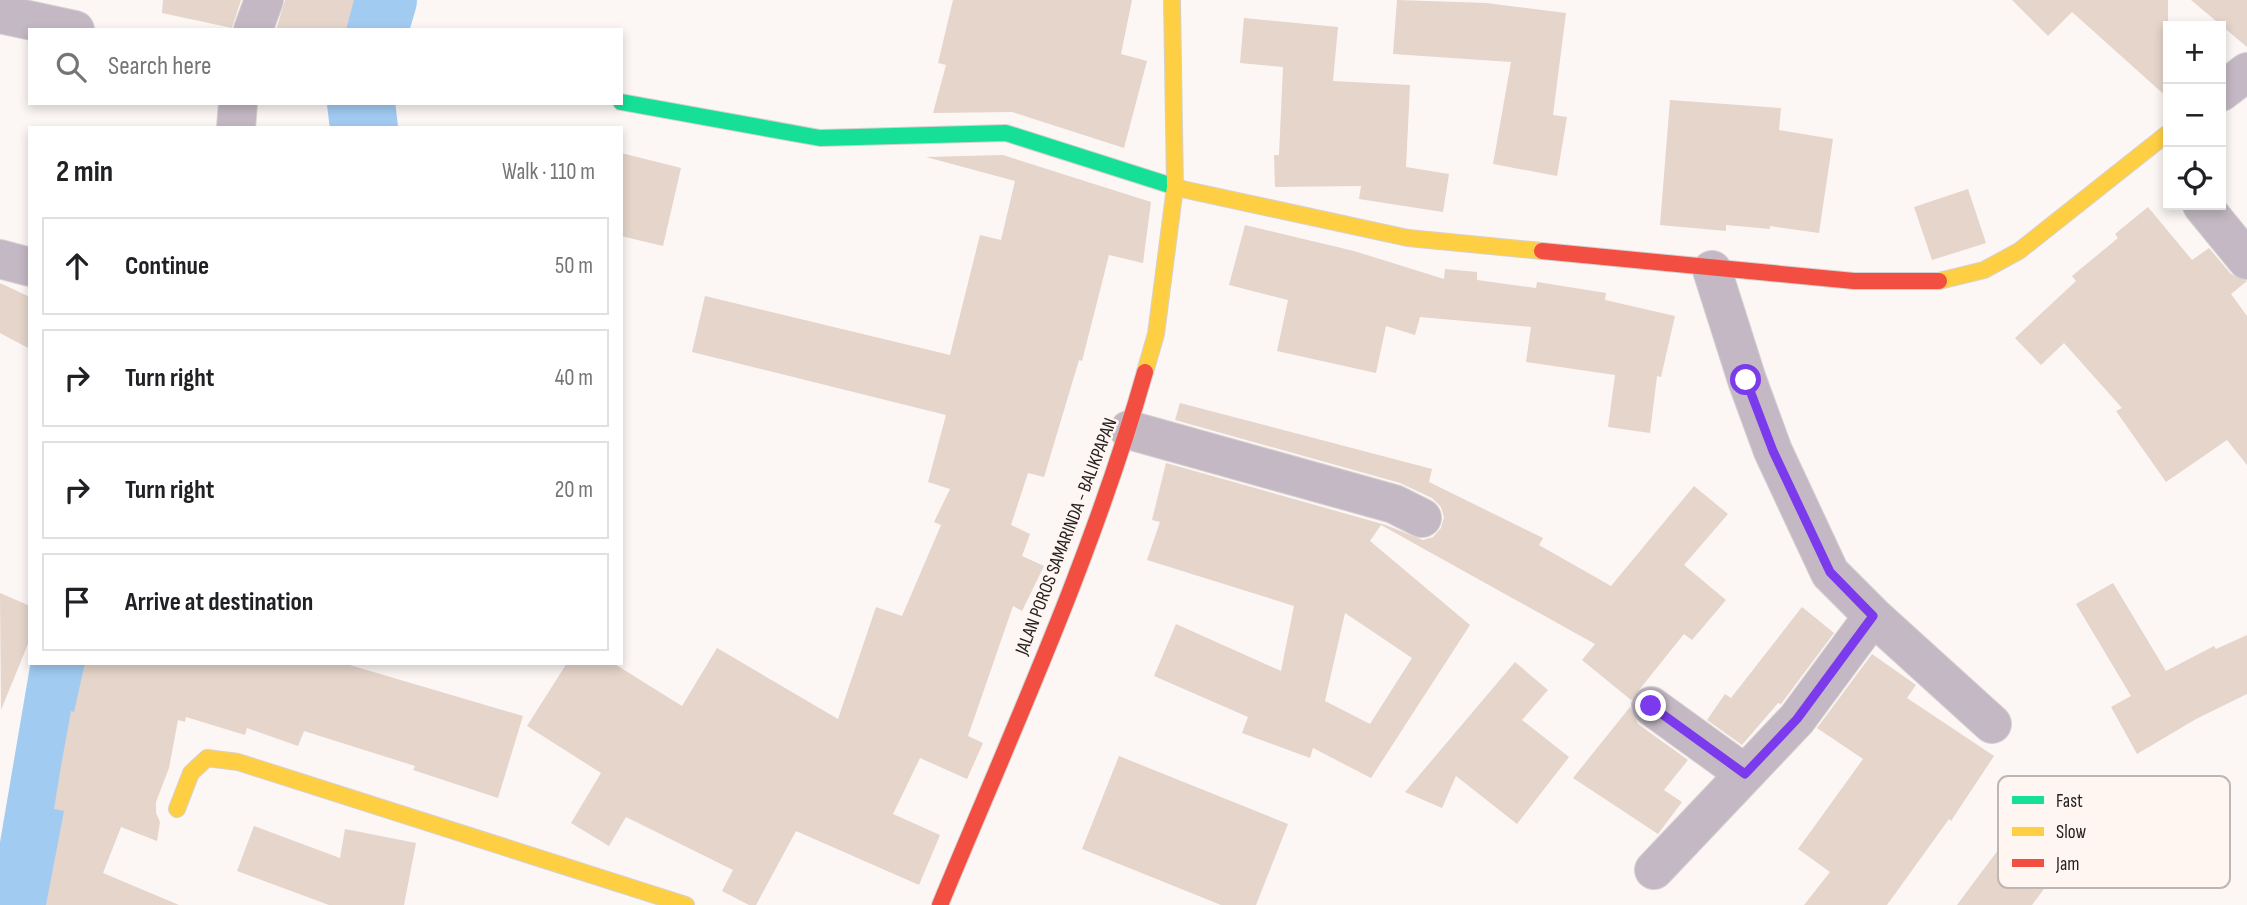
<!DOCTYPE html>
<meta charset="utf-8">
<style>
:root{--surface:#fff;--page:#f2f2f2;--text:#202124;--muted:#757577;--line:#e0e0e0}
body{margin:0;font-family:"Sofia Sans Condensed",sans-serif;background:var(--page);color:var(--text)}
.controls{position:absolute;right:21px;top:21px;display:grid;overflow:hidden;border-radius:0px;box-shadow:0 4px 10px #0003}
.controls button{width:63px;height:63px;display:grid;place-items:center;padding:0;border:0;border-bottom:2px solid var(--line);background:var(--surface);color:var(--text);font:35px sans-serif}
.stop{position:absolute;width:21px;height:21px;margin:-16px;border:5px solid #7c3aed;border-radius:50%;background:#fff}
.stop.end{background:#7c3aed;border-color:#fff;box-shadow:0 2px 7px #0008}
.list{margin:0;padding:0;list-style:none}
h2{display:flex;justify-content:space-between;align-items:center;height:91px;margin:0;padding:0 28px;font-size:30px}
h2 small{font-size:23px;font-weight:400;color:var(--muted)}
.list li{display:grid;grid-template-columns:46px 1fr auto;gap:21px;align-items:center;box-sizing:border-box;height:98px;margin:0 14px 14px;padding:0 14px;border:2px solid var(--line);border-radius:0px}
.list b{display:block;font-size:26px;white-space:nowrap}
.list em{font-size:23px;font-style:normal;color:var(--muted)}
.icon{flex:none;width:38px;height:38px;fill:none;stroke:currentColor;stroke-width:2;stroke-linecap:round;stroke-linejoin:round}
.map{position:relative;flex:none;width:2247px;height:905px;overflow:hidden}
.search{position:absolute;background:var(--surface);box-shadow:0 4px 10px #0003;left:28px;top:28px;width:595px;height:77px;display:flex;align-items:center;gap:18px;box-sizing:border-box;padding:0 24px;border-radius:0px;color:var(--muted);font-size:26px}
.panel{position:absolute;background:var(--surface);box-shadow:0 4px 10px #0003;left:28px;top:126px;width:595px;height:539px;border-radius:0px}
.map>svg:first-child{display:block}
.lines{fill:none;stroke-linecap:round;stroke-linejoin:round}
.river{stroke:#a2cbf2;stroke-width:68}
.building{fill:#e5d5cb;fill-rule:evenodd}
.street-casing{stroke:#d5d1d0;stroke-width:40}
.fast-casing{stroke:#d5d1d0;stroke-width:18}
.slow-casing{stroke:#d5d1d0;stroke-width:18}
.jam-casing{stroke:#d5d1d0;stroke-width:18}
.street{stroke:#c3b8c3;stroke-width:38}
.fast{stroke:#16e098;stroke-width:16}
.slow{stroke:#ffcf43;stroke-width:16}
.jam{stroke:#f24e42;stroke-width:16}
.route{stroke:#7c3aed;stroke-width:9}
.labels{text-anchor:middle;stroke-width:5;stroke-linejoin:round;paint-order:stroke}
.street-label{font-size:19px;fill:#262221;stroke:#fff6f2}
.key{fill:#fff6f2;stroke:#beb6b3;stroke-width:2}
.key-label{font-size:19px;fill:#262221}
</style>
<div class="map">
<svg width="2247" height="905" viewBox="0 0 2247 905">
<rect width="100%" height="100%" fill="#fcf7f5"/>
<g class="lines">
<path class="river" d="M374,30l9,-30
M361,103l3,25
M11,905l22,-54 32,-188"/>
</g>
<path class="building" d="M163,0h78l-9,28 -70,-15z
M285,0h69l-8,30h-70z
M953,0h179l-11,54 26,7 -23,87 -112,-36 -79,1 13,-48 -8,-2z
M1397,0l89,3 80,10 -13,102 14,2 -10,59 -64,-12 18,-102 -118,-8z
M2012,0h156v98l-96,-86 -24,24z
M2191,0h56v47z
M1244,18l94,9 -5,54 77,4 -4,82 43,7 -6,38 -84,-13 2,-13 -86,1 -1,-32h5l4,-88 -43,-4z
M1670,100l111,8 -2,22 54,9 -14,94 -49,-7v3l-44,-4v6l-66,-6z
M621,153l60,15 -18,78 -42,-10z
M1003,155l148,47 -8,61 -34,-8 -27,106 -3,-1 -35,117 -16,-4 -17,52 19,9 -8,22 22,10 -22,45 -9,-5 -45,130 15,7 -16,36 -47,-21 -27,56 47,21 -21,50 -123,-54 -40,74h-7l-27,-14 11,-21 -107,-53 -17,29 -38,-23 30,-50 -74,-47 40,-63h46l69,43 35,-58 121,71 38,-112 26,9 39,-91 -7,-3 16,-33 -22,-7 18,-67 -254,-63 13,-56 245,59 30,-120 21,5 14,-59 -89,-24z
M1968,189l18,54 -54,17 -18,-53z
M2148,207l44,53 17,-12 22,26 16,7 -16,13 16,22v149l-20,-25 -61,42 -50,-71 6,-3 -58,-65 -23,22 -26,-27 61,-57 -4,-5 46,-38 -3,-4z
M1245,225l109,26 90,28 1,-10 32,3v8l59,8 1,-6 69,11 -1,7 70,16 -14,61 -4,-1 -7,57 -42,-6 7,-52 -89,-13 5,-35 -111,-10 -5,18 -29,-9 -10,47 -99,-22 11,-51 -59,-15z
M0,283l30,14v52l-30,-16z
M1180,403l252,66 -3,13 114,56 -4,7 72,41 83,-100 34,28 -44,51 42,35 -34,40 -8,-6 -53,66 -49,-40 13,-16 -214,-119 -11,16 100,84 -99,153 -58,-30 -3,10 -68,-25 6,-16 -94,-41 22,-52 105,47 13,-65 -147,-46 13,-38 -8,-2 14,-57 220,62 37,15 10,-3 8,-9 3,-11 -3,-10 -9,-9 -32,-15 -225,-63zM1345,613l67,45 -42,66 -45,-23z
M2113,583l53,88 48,-25 2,3 31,-14v59l-51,25 -59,35 -26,-47 20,-11 -55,-92z
M0,593l30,13v33l-29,71z
M1802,607l32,26 -53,71 -3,-1 -36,42 -35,-25 18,-26 6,4z
M1872,654l44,31 -9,13 87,58 -43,65 -2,-2 -62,86h-83l26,-33 -32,-23 65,-90 -46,-31z
M1515,662l33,28 -26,30 47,37 -52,67 -61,-48 -14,32 -37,-16z
M85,663h258l180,53 -25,82 -85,-28 2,-4 -111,-35 -6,15 -51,-18 -2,7 -59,-18 -1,5 -7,-2 -9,48 -13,34v11l4,9 -3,19 -36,-14 -18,46 76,32h-133l18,-94 -10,-2 7,-43 10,-55 3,1z
M1630,707l8,17 50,36 -24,30 18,12 -24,32 -85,-56z
M1119,756l169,68 -32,81h-35l-139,-56z
M2022,818l48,36 -38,51h-75z
M254,826l86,32 5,-29 71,14 -12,62h-75l-92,-34z"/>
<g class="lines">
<defs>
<path id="street" d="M0,14l75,16
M253,30l11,-30
M2221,92l26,-20
M236,128l2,-25
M2202,205l45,55
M0,259l30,8
M1712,270l35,110 26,71 57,122 43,43 119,108
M1129,430l265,74 28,14
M1651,706l94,68 52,-55 76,-103
M1654,870l91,-96"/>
<path id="fast" d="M621,102l199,36 186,-5 176,56"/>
<path id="slow" d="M1182,189l226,49 134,13
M1939,281l45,-11 35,-19 149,-118
M1145,372l11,-38 19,-147 -3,-187
M177,809l14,-36 16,-15 31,4 448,143"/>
<path id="jam" d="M1542,251l312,30h85
M940,905c73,-176 153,-350 205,-533"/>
</defs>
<use href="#street" class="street-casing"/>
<use href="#fast" class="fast-casing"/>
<use href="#slow" class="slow-casing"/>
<use href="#jam" class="jam-casing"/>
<use href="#street" class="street"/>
<use href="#fast" class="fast"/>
<use href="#slow" class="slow"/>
<use href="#jam" class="jam"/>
</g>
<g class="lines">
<path class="route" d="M1651,706l94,68 52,-55 76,-103 -43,-44 -57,-121 -27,-71"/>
</g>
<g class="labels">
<g class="street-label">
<text transform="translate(1065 536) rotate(-69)" y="7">JALAN POROS SAMARINDA - BALIKPAPAN</text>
</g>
</g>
<rect x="1998" y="776" width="232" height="112" rx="10" class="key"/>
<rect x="2012" y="796" width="32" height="8" fill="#16e098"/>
<rect x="2012" y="827" width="32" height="9" fill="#ffcf43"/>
<rect x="2012" y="859" width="32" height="8" fill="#f24e42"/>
<g class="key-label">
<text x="2056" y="807">Fast</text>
<text x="2056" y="838">Slow</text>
<text x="2056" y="870">Jam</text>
</g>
</svg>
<div class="controls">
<button>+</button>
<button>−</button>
<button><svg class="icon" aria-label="locate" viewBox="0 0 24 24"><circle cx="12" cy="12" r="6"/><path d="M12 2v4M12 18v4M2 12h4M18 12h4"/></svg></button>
</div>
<div class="stop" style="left:1746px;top:380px"></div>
<div class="stop end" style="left:1651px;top:706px"></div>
<div class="search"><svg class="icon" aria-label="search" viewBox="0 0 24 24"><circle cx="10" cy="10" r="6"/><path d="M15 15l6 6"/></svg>Search here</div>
<section class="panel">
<h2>2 min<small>Walk · 110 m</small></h2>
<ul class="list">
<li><svg class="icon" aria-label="ahead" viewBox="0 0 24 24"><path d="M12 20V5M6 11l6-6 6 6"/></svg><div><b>Continue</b></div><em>50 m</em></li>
<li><svg class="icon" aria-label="right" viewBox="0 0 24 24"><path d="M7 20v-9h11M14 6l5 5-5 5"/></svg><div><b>Turn right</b></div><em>40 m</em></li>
<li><svg class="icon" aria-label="right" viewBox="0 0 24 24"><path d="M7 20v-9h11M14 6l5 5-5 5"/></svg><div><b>Turn right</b></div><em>20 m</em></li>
<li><svg class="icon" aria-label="arrive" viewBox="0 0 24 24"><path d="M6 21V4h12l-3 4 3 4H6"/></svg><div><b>Arrive at destination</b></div></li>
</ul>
</section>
</div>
